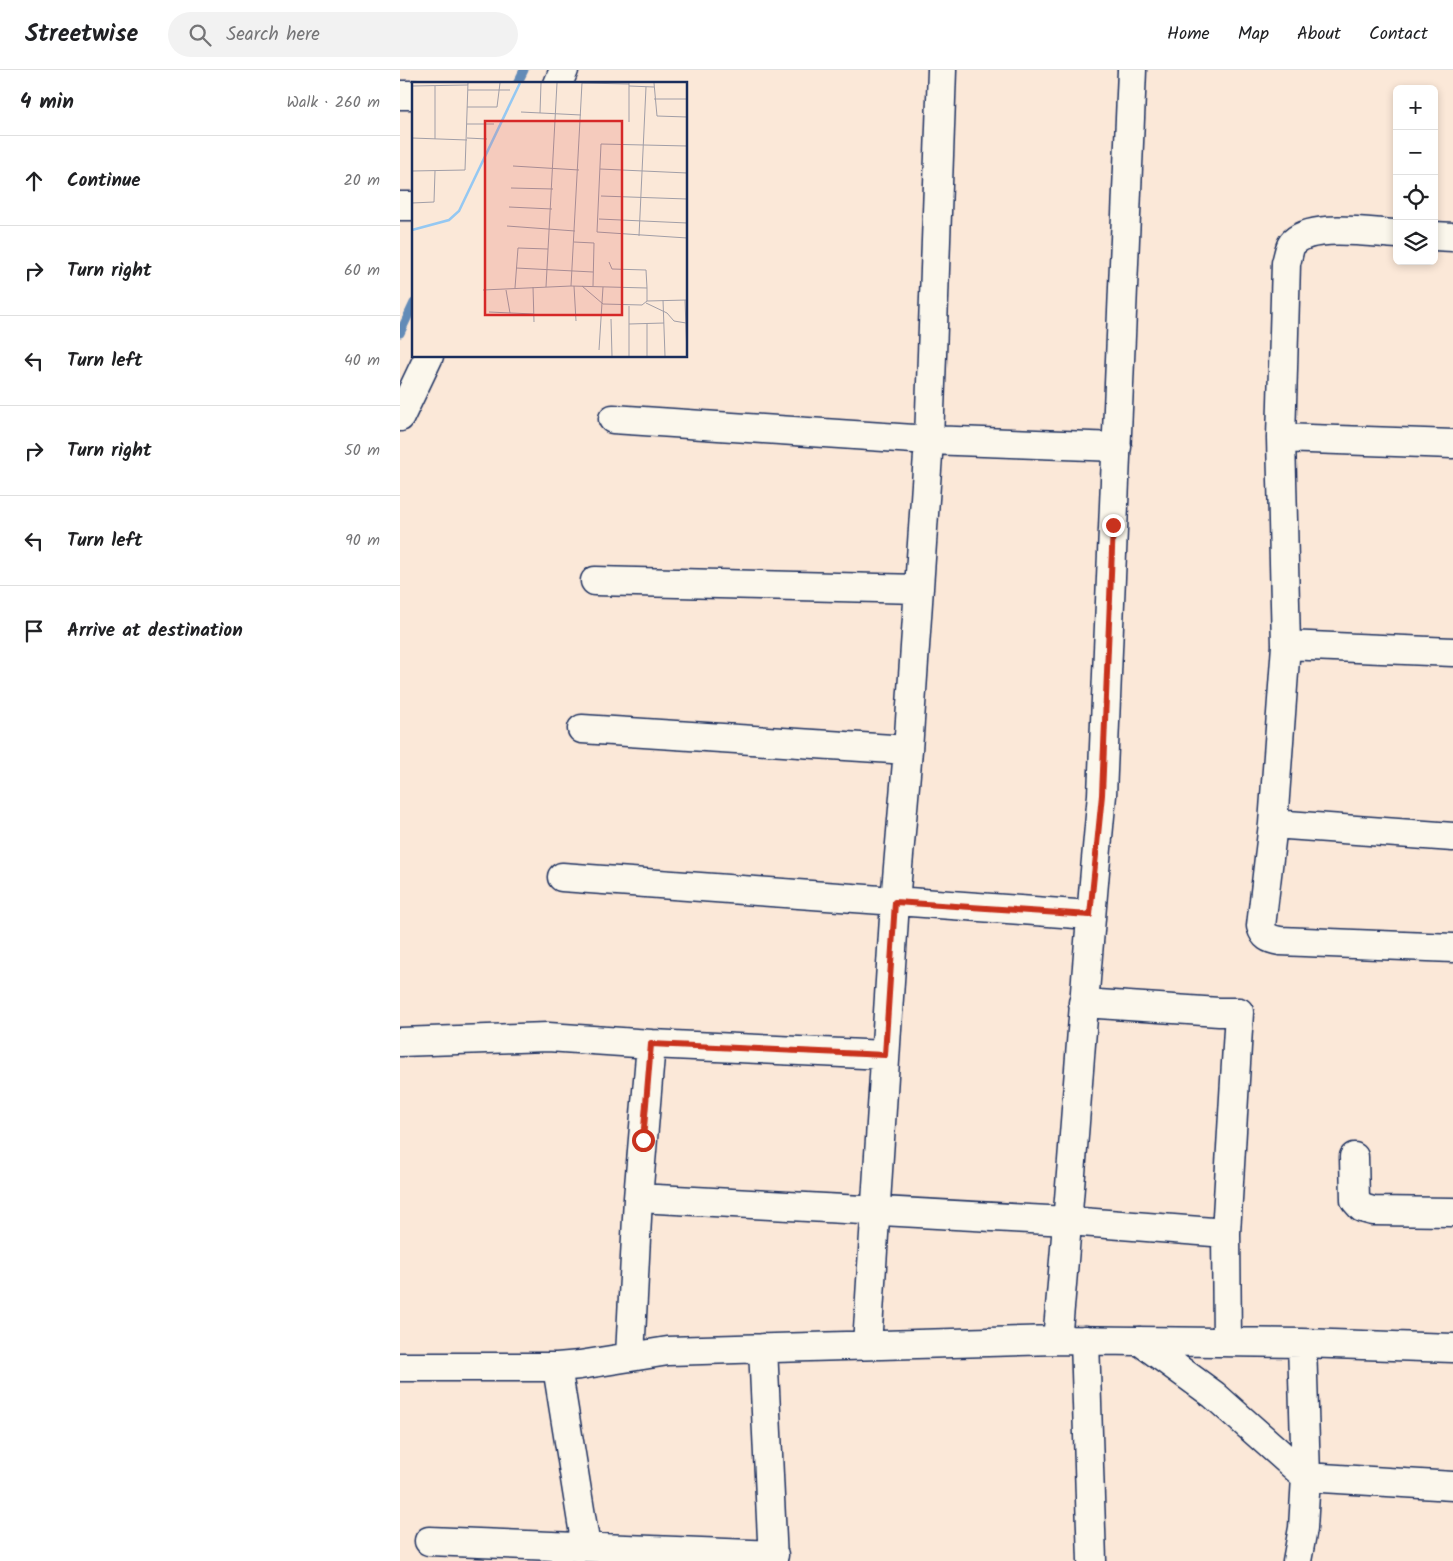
<!DOCTYPE html>
<meta charset="utf-8">
<style>
:root{--surface:#fff;--page:#f2f2f2;--text:#202124;--muted:#757577;--line:#e0e0e0}
body{margin:0;font-family:Kalam,sans-serif;background:var(--page);color:var(--text)}
.controls{position:absolute;right:15px;top:15px;display:grid;overflow:hidden;border-radius:8px;box-shadow:0 2px 8px #0003}
.controls button{width:45px;height:45px;display:grid;place-items:center;padding:0;border:0;border-bottom:1px solid var(--line);background:var(--surface);color:var(--text);font:25px sans-serif}
.stop{position:absolute;width:15px;height:15px;margin:-11px;border:4px solid #c8321e;border-radius:50%;background:#fff}
.stop.end{background:#c8321e;border-color:#fff;box-shadow:0 1px 5px #0008}
.list{margin:0;padding:0;list-style:none}
h2{display:flex;justify-content:space-between;align-items:center;height:65px;margin:0;padding:0 20px;font-size:21px}
h2 small{font-size:16px;font-weight:400;color:var(--muted)}
.list li{display:grid;grid-template-columns:32px 1fr auto;gap:15px;align-items:center;box-sizing:border-box;height:90px;padding:0 20px;border-top:1px solid var(--line)}
.list b{display:block;font-size:19px;white-space:nowrap}
.list em{font-size:16px;font-style:normal;color:var(--muted)}
.icon{flex:none;width:28px;height:28px;fill:none;stroke:currentColor;stroke-width:2;stroke-linecap:round;stroke-linejoin:round}
.map{position:relative;flex:none;width:1053px;height:1491px;overflow:hidden}
header{display:flex;align-items:center;gap:30px;box-sizing:border-box;height:70px;padding:0 25px;background:var(--surface);border-bottom:1px solid var(--line)}
header strong{font-size:24px}
nav{display:flex;gap:28px;margin-inline-start:auto;font-size:18px}
.search{width:350px;height:45px;background:var(--page);display:flex;align-items:center;gap:12px;box-sizing:border-box;padding:0 18px;border-radius:28px;color:var(--muted);font-size:19px}
main{display:flex}
aside{flex:1;background:var(--surface)}
.map>svg:first-child{display:block}
.lines{fill:none;stroke-linecap:round;stroke-linejoin:round}
.stream{stroke:#648bb7;stroke-width:9}
.minor-casing{stroke:#1b2f5e;stroke-width:31}
.minor{stroke:#fbf7ec;stroke-width:28}
.route{stroke:#c8321e;stroke-width:6}
.inset-river{fill:none;stroke:#95c8f2;stroke-width:2.5}
.inset-road{fill:none;stroke:#a19ea7;stroke-width:1}
.view{fill:#d62828;fill-opacity:0.15;stroke:#d62828;stroke-width:2.5}
.inset-edge{fill:none;stroke:#1b2f5e;stroke-width:2.5}
</style>
<header>
<strong>Streetwise</strong>
<div class="search"><svg class="icon" aria-label="search" viewBox="0 0 24 24"><circle cx="10" cy="10" r="6"/><path d="M15 15l6 6"/></svg>Search here</div>
<nav><a>Home</a><a>Map</a><a>About</a><a>Contact</a></nav>
</header>
<main>
<aside>
<h2>4 min<small>Walk · 260 m</small></h2>
<ul class="list">
<li><svg class="icon" aria-label="ahead" viewBox="0 0 24 24"><path d="M12 20V5M6 11l6-6 6 6"/></svg><div><b>Continue</b></div><em>20 m</em></li>
<li><svg class="icon" aria-label="right" viewBox="0 0 24 24"><path d="M7 20v-9h11M14 6l5 5-5 5"/></svg><div><b>Turn right</b></div><em>60 m</em></li>
<li><svg class="icon" aria-label="left" viewBox="0 0 24 24"><path d="M17 20v-9H6M10 6l-5 5 5 5"/></svg><div><b>Turn left</b></div><em>40 m</em></li>
<li><svg class="icon" aria-label="right" viewBox="0 0 24 24"><path d="M7 20v-9h11M14 6l5 5-5 5"/></svg><div><b>Turn right</b></div><em>50 m</em></li>
<li><svg class="icon" aria-label="left" viewBox="0 0 24 24"><path d="M17 20v-9H6M10 6l-5 5 5 5"/></svg><div><b>Turn left</b></div><em>90 m</em></li>
<li><svg class="icon" aria-label="arrive" viewBox="0 0 24 24"><path d="M6 21V4h12l-3 4 3 4H6"/></svg><div><b>Arrive at destination</b></div></li>
</ul>
</aside>
<div class="map">
<svg width="1053" height="1491" viewBox="0 0 1053 1491">
<rect width="100%" height="100%" fill="#fbe8d8"/>
<filter id="ink" filterUnits="userSpaceOnUse"><feTurbulence type="fractalNoise" baseFrequency=".02" numOctaves="2"/><feDisplacementMap in="SourceGraphic" scale="10" xChannelSelector="R" yChannelSelector="G"/><feConvolveMatrix kernelMatrix="1 2 1 2 8 2 1 2 1" color-interpolation-filters="sRGB"/></filter>
<g filter="url(#ink)">
<g class="lines">
<path class="stream" d="M117,14l7,-14
M0,263l14,-30"/>
<defs>
<path id="minor" d="M158,14l6,-14
M0,25h14
M0,136h13
M997,164c-26,-1 -88,-12 -105,10 -3,4 -4,13 -6,19l-5,175 5,207 -13,179 -12,102c3,11 8,13 19,15l173,7
M1034,166l19,1
M0,347l29,-61
M213,349l316,21 188,7
M881,368l172,6
M195,511l324,8
M886,575l167,7
M182,659l326,21
M873,754l180,13
M162,807l528,38
M683,933l136,9h20l-13,221 1,109
M0,972l148,-5 103,7 234,11
M954,1087l1,43 7,8 11,3 80,1
M238,1128l430,23 158,12
M657,1270c17,-181 27,-363 45,-545l30,-725
M685,1270l7,221
M740,1271l74,54 92,82 147,9
M467,1275l28,-443 13,-152 21,-310 13,-370
M363,1278l10,213
M230,1286l8,-158 13,-154
M0,1297h157l23,-2 88,-14 389,-11 245,3 151,5
M157,1297l29,180
M29,1471l345,14
M897,1491l6,-33 3,-51 -4,-134"/>
</defs>
<use href="#minor" class="minor-casing"/>
<use href="#minor" class="minor"/>
</g>
</g>
<g class="lines" filter="url(#ink)">
<path class="route" d="M243,1070l8,-96 234,11 10,-153 195,13 12,-120 11,-270"/>
</g>
<g transform="translate(12 12)">
<rect width="275" height="275" fill="#fbe8d8"/>
<path class="inset-river" d="M0,148l37,-10 10,-9 61,-128"/>
<path class="inset-road" d="M170,1l47,1M242,1l3,33 30,1M0,4l56,-1M217,4l25,1M56,8h42M242,17h33M55,25h30l3,-24M109,30l60,3M128,31l1,-30M217,40v-39M55,42h27M0,56l55,2M55,56l20,1M23,57v-53M275,64l-86,-2 -4,88 90,6M101,84l66,4M188,87l87,4M0,89l53,-1 3,-87M99,106l42,1M189,114l86,3M0,121l22,-1 1,-31M97,125l43,2M187,137l88,4M95,144l68,5M227,154l7,-149M162,160l20,1 -1,43M197,180l3,7 34,1 1,18M104,186l77,4M159,204l11,-203M162,204l2,35M170,204l21,18 39,1 5,-4M121,205l1,35M134,205l11,-204M103,206l3,-40 30,1M71,208l88,-4 76,2v13l40,-1M94,208l4,23M251,218l2,56M273,218l2,56M234,221l21,10 7,8 12,2M217,224v50M77,230l45,2M199,237l1,37M217,242l35,-1M235,242v32M187,268l4,-63"/>
<path class="view" d="M73,39h137v194h-137z"/>
<rect width="275" height="275" class="inset-edge"/>
</g>
</svg>
<div class="controls">
<button>+</button>
<button>−</button>
<button><svg class="icon" aria-label="locate" viewBox="0 0 24 24"><circle cx="12" cy="12" r="6"/><path d="M12 2v4M12 18v4M2 12h4M18 12h4"/></svg></button>
<button><svg class="icon" aria-label="layers" viewBox="0 0 24 24"><path d="M12 4l9 5-9 5-9-5zM3 14l9 5 9-5"/></svg></button>
</div>
<div class="stop" style="left:243px;top:1070px"></div>
<div class="stop end" style="left:713px;top:455px"></div>
</div>
</main>
